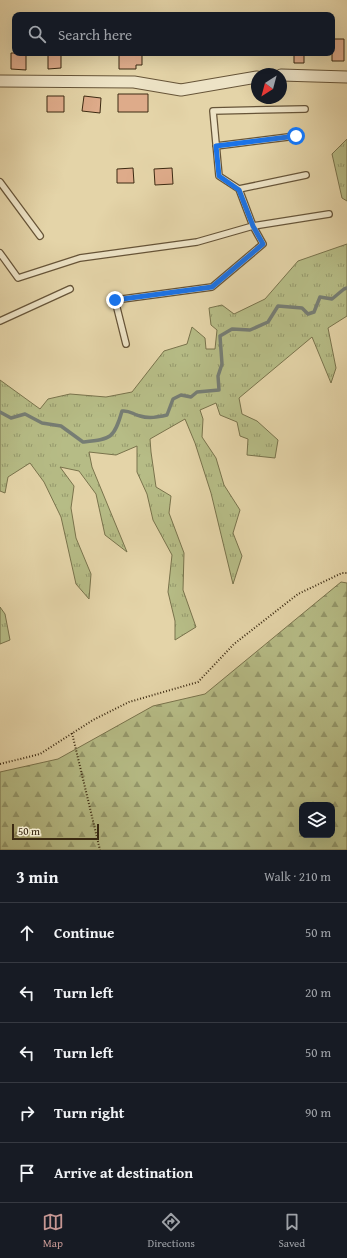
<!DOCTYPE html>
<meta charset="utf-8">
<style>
:root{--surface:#171b24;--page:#242831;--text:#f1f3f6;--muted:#9ea1a6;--line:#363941;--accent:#c59692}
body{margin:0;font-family:"Gentium Book Plus",serif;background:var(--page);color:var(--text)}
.controls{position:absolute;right:12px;bottom:12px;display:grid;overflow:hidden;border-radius:8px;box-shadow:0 4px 16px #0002}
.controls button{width:36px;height:36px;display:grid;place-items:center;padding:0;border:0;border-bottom:1px solid var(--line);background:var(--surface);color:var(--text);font:20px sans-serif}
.compass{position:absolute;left:251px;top:68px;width:36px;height:36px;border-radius:50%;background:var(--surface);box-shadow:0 4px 16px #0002;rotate:216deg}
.scale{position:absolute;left:12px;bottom:10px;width:87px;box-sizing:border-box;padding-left:4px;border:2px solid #3c2a12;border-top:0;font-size:11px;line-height:14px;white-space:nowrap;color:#3c2a12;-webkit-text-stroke:3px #ede3c6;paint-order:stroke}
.stop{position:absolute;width:12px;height:12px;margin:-9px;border:3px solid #1a73e8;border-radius:50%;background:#fff}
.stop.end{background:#1a73e8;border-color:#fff;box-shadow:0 1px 4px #0008}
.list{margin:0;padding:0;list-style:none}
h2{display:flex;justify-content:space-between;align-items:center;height:52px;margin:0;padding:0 16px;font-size:17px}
h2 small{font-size:13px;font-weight:400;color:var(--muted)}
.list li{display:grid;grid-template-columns:26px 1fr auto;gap:12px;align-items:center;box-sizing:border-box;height:60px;padding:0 16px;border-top:1px solid var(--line)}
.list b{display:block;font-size:15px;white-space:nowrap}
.list em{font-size:13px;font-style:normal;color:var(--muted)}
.icon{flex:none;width:22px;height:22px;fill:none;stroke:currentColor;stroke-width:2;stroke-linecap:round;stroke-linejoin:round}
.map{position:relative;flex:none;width:347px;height:850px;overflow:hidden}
.search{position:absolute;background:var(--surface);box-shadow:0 4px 16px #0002;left:12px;right:12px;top:12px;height:44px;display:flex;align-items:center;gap:10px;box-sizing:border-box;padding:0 14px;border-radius:8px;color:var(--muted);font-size:15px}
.sheet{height:352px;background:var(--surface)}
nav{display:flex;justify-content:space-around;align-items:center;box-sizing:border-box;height:56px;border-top:1px solid var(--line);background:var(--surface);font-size:11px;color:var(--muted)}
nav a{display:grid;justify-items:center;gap:2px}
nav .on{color:var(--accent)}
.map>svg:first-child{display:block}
.grass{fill:url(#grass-tufts);stroke:#79734c}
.forest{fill:url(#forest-firs);stroke:#79734c;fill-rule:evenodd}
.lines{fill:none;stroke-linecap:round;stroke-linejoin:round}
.stream{stroke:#767d74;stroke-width:3.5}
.building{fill:#deab8a;stroke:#3c2a12}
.lane-casing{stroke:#665438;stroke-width:8}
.street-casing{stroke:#665438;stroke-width:13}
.path{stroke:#3c2a12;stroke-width:2;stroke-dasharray:1 2;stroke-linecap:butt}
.lane{stroke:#ede3c6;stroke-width:5.5}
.street{stroke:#ede3c6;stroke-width:11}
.route{stroke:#1a73e8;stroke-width:5}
</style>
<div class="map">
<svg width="347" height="850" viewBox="0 0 347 850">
<defs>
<pattern id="grass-tufts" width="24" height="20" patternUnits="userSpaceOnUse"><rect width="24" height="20" fill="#b6bc86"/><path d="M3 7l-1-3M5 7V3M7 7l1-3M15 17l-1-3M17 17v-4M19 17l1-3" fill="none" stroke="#95996c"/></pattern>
<pattern id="forest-firs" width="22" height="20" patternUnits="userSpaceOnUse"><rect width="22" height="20" fill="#b6bc86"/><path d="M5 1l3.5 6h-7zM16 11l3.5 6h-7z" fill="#95996c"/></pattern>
</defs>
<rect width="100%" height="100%" fill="#e4d4a8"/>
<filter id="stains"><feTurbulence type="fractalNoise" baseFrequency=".005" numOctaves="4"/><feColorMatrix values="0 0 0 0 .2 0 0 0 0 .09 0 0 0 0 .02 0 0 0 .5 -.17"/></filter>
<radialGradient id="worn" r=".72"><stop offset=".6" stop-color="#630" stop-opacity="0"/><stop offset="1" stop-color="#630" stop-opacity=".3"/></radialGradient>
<path class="grass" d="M347,139v62l-5,-3 -10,-44z
M347,244v72l-19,12 8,40 -5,15 -19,-46 -73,61 3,16 15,7 21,19 -3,18 -28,-3 1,-16 -8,-3 -3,-14 -17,-7 -4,-12 -16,7 3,9 -1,18 14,21 8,27 16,25 -7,23 9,23 -9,28 -22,-91 -16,-50 -10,-24 -35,20 1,13 5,35 15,9 -2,17 15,40 -1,37 13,37 -21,13v-19l-7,-29 4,-37 -19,-35 -6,-26 -10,-22v-26l-21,9 -27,-3 3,15 35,85 -22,-17 -9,-41 -17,-23 -19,-4 14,19 -3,22 5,30 15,36 -2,25 -13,-15 -15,-67 -17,-35 -14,-19 -22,14 -3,16 -5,-2v-111l40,29 8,-10 22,-5 36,3 26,-5 32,-41 23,-7 5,-17 13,11 1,11h9l2,-19 -6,-5 -2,-17 13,-3 12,9 31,-15 33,-38z
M0,607l5,7 5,26 -10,4z"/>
<path class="forest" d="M341,582l6,1v267h-347v-78l58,-13 95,-53 52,-12zM302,805h30v30h-30z"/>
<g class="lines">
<path class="stream" d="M0,412l11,6 14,-4 17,9 19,3 22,16c28,-3 31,-3 39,-31 8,-1 10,3 18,5 9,3 18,1 27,-1l6,-16 8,-4 10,2 6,-5 22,-2 -1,-14 4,-12 -2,-28 12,-7 18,1 18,-8 10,-16 24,2 6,6 6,-2 6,-15 12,2 12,-10 3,-1"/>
</g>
<path class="building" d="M332,39h12v22h-12z
M11,53h15v17l-15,-1z
M48,53h13v15l-13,1z
M119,53h23v12h-6v4h-17z
M294,53h10v10h-10z
M118,94h30v18h-30z
M47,96h17v16h-17z
M84,96l17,2 -1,15 -18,-2z
M133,168l1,15h-17v-14z
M172,168l1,16 -18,1 -1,-16z"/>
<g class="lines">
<defs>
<path id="lane" d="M305,109l-92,2 6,65 20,13 14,37 76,-12
M216,146l80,-10
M0,182l40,54
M239,189l67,-14
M0,253l18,25 62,-20 117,-16 56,-16 10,18 -51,43 -97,13 11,44
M0,321l70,-32"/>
<path id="street" d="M281,75l66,2
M0,81l134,1 47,8 76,-13"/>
</defs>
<use href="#lane" class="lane-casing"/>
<use href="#street" class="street-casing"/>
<path class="path" d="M72,733l28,117
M0,764l40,-10 53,-34 36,-18 69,-20 36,-38 64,-50 44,-21h5"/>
<use href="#lane" class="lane"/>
<use href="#street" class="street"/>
</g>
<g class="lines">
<path class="route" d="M115,300l97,-13 51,-43 -10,-18 -14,-36 -20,-14 -3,-30 80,-10"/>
</g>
<rect width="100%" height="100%" filter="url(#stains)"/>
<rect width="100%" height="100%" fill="url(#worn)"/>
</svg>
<div class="controls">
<button><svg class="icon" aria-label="layers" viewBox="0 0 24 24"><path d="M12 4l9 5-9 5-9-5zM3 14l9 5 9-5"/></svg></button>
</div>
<svg class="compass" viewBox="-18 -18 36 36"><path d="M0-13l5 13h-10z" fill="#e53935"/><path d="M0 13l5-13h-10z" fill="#9ea1a6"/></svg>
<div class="scale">50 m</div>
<div class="stop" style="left:296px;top:136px"></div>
<div class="stop end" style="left:115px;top:300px"></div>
<div class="search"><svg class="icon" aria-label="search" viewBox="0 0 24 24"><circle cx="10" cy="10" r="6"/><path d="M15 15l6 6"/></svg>Search here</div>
</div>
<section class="sheet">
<h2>3 min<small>Walk · 210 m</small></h2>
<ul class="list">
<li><svg class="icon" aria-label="ahead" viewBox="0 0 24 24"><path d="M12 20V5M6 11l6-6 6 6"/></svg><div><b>Continue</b></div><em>50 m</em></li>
<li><svg class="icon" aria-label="left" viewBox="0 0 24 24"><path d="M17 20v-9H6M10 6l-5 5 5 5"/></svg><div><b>Turn left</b></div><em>20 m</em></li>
<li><svg class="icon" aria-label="left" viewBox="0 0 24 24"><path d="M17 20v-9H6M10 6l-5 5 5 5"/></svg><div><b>Turn left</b></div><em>50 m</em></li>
<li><svg class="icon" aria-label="right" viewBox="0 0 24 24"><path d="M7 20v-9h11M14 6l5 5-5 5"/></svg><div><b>Turn right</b></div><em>90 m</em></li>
<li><svg class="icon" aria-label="arrive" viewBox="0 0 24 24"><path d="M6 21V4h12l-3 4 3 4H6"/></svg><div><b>Arrive at destination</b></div></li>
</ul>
</section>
<nav>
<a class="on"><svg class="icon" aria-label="map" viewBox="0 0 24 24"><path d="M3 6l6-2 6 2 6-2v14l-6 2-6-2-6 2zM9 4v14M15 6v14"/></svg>Map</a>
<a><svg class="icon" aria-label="directions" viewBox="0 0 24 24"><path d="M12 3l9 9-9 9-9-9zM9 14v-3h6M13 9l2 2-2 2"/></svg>Directions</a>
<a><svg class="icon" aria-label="saved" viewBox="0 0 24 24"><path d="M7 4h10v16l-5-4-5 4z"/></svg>Saved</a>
</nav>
